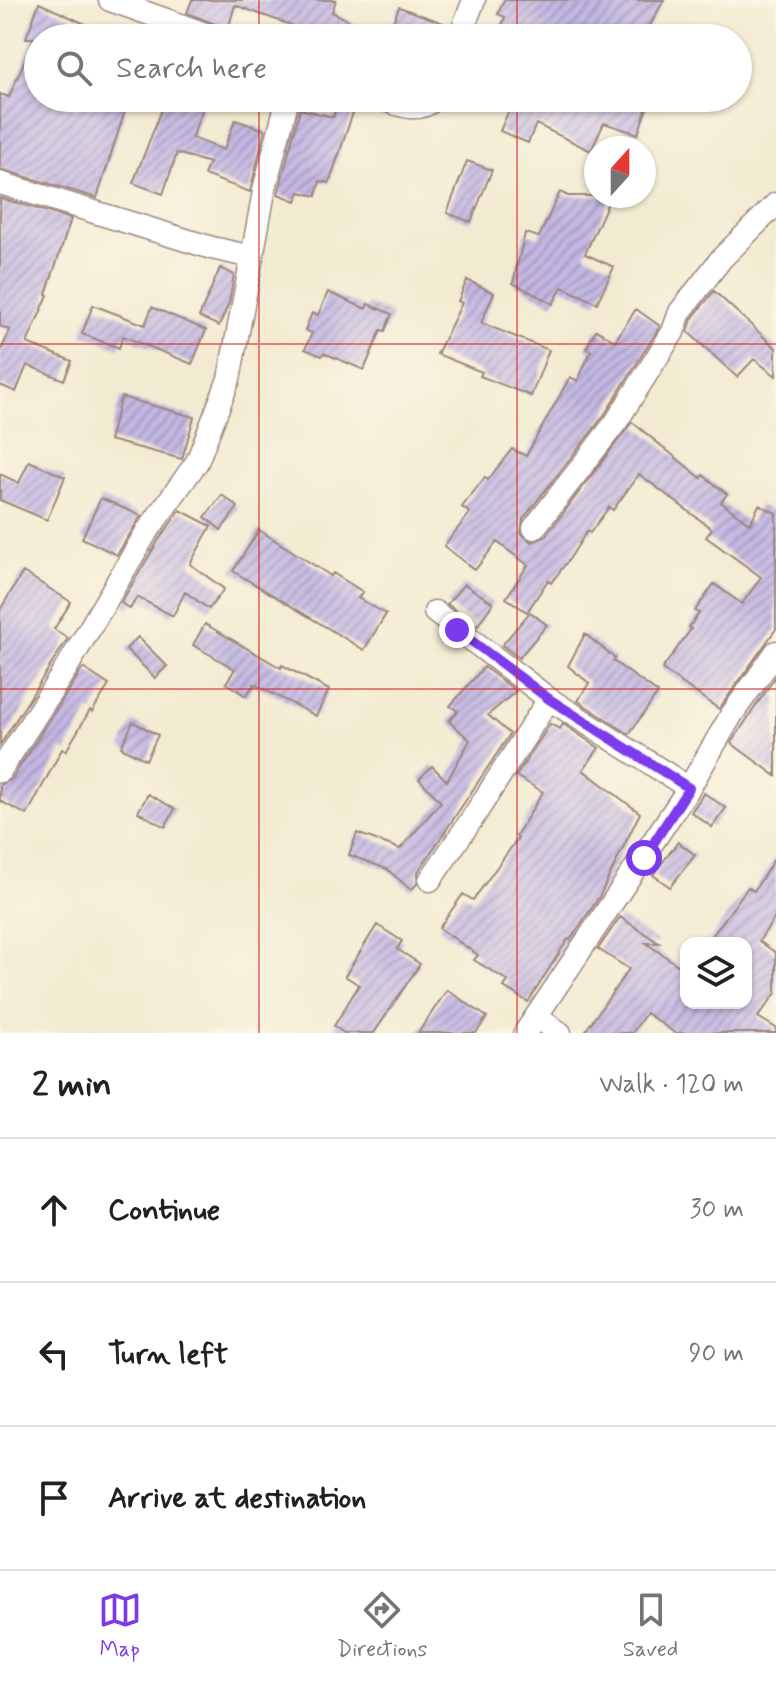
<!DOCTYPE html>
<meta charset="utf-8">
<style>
:root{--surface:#fff;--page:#f6f6f6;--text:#202124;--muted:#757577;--line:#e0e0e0;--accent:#7c3aed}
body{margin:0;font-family:Mynerve,sans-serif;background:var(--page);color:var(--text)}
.controls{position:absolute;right:24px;bottom:24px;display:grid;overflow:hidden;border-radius:16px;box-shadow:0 2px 6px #0004}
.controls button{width:72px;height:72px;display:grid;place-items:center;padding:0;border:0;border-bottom:2px solid var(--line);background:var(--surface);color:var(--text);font:40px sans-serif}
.compass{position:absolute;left:584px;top:136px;width:72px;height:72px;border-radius:50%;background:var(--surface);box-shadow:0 2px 6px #0004;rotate:21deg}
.stop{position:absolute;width:24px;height:24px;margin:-18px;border:6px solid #7c3aed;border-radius:50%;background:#fff}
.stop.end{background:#7c3aed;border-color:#fff;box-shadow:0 2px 8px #0008}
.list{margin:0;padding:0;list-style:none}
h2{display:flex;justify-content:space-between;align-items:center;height:104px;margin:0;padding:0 32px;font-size:34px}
h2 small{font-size:26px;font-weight:400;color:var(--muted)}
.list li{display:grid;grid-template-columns:52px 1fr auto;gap:24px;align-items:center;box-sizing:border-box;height:144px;padding:0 32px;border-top:2px solid var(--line)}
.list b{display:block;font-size:30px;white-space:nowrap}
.list em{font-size:26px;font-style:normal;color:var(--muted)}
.icon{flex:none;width:44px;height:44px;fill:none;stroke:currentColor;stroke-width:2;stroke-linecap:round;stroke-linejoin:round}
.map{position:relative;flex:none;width:776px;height:1033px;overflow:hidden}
.search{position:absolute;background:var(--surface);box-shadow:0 2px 6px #0004;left:24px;right:24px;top:24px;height:88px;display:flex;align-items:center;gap:20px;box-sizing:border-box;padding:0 28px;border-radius:44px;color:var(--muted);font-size:30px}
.sheet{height:536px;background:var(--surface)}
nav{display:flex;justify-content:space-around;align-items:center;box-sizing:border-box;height:112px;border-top:2px solid var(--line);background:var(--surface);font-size:22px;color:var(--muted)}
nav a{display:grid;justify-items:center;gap:4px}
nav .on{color:var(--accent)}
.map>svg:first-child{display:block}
.building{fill:url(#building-hatch)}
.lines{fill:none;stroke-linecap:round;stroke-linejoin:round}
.minor-casing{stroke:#9e857e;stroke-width:25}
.minor{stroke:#fff;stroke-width:22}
.route{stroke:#7c3aed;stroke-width:10}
.grid{fill:none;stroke:#d62828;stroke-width:2;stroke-opacity:0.55}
</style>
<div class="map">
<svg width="776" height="1033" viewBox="0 0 776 1033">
<defs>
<pattern id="building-hatch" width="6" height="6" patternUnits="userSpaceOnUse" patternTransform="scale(2)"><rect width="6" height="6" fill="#c3b8e3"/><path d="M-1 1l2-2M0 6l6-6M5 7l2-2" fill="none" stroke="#a095b8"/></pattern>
</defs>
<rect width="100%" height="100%" fill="#fcf5e5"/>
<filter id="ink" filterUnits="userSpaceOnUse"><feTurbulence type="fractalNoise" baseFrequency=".0125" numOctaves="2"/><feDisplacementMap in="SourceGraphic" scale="16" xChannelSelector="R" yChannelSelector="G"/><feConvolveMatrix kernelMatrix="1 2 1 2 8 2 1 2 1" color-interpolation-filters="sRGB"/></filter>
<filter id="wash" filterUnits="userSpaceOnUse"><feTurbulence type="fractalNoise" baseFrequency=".006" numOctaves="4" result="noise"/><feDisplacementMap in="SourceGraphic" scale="32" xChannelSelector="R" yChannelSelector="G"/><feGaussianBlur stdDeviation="1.8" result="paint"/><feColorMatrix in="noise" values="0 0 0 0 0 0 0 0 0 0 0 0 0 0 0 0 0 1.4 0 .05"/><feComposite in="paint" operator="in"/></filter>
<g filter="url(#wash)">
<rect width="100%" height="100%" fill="#f3ebd1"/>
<g id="blocks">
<path class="building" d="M192,0h144l-4,12 50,26h-83l3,-9 -67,-24 -7,24 -41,-16z
M504,0h160l-21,38h-146l8,-21 -7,-3z
M39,3l77,35h-78v60h9l32,11 4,-11h46l-32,100 -97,-29v-75l9,3 25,-59h-8z
M399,7l50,18 -4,13h-58z
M166,98h40l-14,40 32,12 11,-30 30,10 -15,62 -46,-17 5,-12 -32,-10 -14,41 -30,-11z
M340,98h18l-29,85 -9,-2 -4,15 -16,-4 -4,9 -18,-7 22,-85 33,8z
M514,98h136l-12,36 -34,-11 -13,28 -55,-27 -8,19 -28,-12z
M467,161l25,9 -21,52 -24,-9z
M560,192l8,4h43l-26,58 29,13 -17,36 -35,-16 -9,17 -40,-21 12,-50 14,4z
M0,198l71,21 -25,75 2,1 -21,48 45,18 -8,19 -37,-15 -11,27 -16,-7v-32l10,-23 -10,-4z
M220,268l14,7 -5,28 -10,23 -20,-9z
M467,280l27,13 -13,30 68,27 -18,46 -51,-20 2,-4 -45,-18 25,-51 -4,-2z
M714,291l62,57v28l-22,-17 -17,18 -49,-45 4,-13z
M328,292l38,17 2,-5 24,10 -7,17 -4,-1 -17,40 -40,-17 -2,3 -17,-7 7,-16 -7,-3 7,-17 6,2z
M93,305l52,20 7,-18 54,23 -14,34 -69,-28 -4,12 -37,-14z
M636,309l24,17 -55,88 -82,105 -2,14 10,9 14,-5 87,-115 69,56 2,-3 24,19 -6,8 29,22 9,-19 17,8v116l-57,80 -57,-40 29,-40 -2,-2 10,-14 -4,-2 19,-27 28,20 19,-27 -55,-40 6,-8 -73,-55 -26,36 -4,-3 -19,26 -3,-2 -17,27 -19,25 -3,-3 -21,32 -21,-14 22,-33 -31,-23 -22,28 -31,-24 26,-33 -8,-6 23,-30 3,3 24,-31 14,7 44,-79 8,4 13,-30 -5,-3 10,-18 19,11z
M121,397l73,20 -12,42 -73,-19z
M29,461l36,16 -18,43 -47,-20v-26l19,9z
M222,495l16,12 -17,23 -16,-13z
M101,498l40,18 -24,39 -35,-17z
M180,510l31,16 -21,38 34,25 -15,20 -24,-17 -12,24 -36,-19 -7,12 -9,-6 37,-62z
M259,530l72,46 2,-3 30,19 -5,6 28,16 -22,36 -131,-79z
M23,572l48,30 -17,27 14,9 -68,107v-135z
M464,584l29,19 -16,23 -30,-22z
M530,612l17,13 -28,33 -17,-13z
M205,624l76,44 1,-3 47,25 -13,26 -62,-32 -8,12 -20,-13 9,-14 -42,-24z
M585,634l30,24 -2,3 45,32 -29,41 -51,-33 11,-18 -21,-17z
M138,637l29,29 -12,12 -29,-29z
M484,667l32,24 -28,24 22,19 -92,138 -1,12 -6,6 -24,-21 -38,-14 8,-22 43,16 41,-47 -22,-23 13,-13 15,15 23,-41 -21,-19 9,-10 -8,-5z
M83,668l26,17 -17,27 -2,-2 -24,41 -4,-2 -35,66 -27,-14v-16l12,-6z
M776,676v100l-45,-33z
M133,722l25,13 -12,25 -25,-13z
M550,724l10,5 3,-5 36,24 -16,22 57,43 -41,84 -29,43 -2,-1 -40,63 -24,-15 4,-6 -34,-21 4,-5 -39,-27 24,-34 10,6 45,-62 -2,-2 27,-44 -27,-16z
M704,793l22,15 -14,19 -21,-15z
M148,794l27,15 -10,18 -27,-15z
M678,842l17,13 -25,32 -17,-12z
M776,856v60l-17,25 17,12v40l-18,24 18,11v5h-101l-29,-20 -14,20h-48l45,-64 -31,-20 22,-32 39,26h-13l40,28v32h60v-60h-39l41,-56 6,4z
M377,925l25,16 -5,8 23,15 -46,69h-30l-10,-7 25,-41 -14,-9z
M447,990l40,27 -11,16h-58z"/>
</g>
</g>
<g filter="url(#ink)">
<use href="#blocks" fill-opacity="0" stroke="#9e857e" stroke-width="2"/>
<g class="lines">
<defs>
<path id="minor" d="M110,0l107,38
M459,38l15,-38
M379,98c21,7 39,17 57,0
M0,183l212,65 40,9 13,-71 23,-88
M534,528l82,-106 57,-90 7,-20 41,-53 55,-55
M435,612l114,87 140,89 43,-74 44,-62
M0,771l67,-104 79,-134 51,-71 32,-83 23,-122
M430,880l42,-61 77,-120
M537,1017l23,16
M525,1033l164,-245"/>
</defs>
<use href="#minor" class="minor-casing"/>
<use href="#minor" class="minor"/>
</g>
</g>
<g class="lines" filter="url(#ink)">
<path class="route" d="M457,630l92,69 140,89 -45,70"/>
</g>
<path class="grid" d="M259,0v38M517,0v38M259,98v935M517,98v935M0,344h776M0,689h776"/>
</svg>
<div class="controls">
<button><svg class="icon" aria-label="layers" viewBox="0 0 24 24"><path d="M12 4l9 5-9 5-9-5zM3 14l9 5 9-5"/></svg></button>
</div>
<svg class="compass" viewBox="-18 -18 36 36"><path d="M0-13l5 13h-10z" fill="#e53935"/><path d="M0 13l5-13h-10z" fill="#757577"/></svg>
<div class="stop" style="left:644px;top:858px"></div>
<div class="stop end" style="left:457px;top:630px"></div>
<div class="search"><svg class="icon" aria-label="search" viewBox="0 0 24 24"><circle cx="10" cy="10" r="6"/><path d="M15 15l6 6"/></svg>Search here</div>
</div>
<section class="sheet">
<h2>2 min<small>Walk · 120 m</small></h2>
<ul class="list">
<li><svg class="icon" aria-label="ahead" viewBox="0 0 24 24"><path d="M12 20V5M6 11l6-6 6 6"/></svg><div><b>Continue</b></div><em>30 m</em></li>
<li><svg class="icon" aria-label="left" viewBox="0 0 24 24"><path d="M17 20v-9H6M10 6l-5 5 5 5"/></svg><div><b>Turn left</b></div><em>90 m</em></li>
<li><svg class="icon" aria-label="arrive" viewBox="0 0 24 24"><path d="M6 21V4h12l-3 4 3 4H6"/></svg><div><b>Arrive at destination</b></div></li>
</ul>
</section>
<nav>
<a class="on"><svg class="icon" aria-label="map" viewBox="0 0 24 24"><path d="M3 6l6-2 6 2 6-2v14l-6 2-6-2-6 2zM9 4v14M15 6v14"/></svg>Map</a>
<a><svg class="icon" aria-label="directions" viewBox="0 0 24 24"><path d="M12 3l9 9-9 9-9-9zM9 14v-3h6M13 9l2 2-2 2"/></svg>Directions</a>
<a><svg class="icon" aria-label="saved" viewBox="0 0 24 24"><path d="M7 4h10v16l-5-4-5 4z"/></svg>Saved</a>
</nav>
